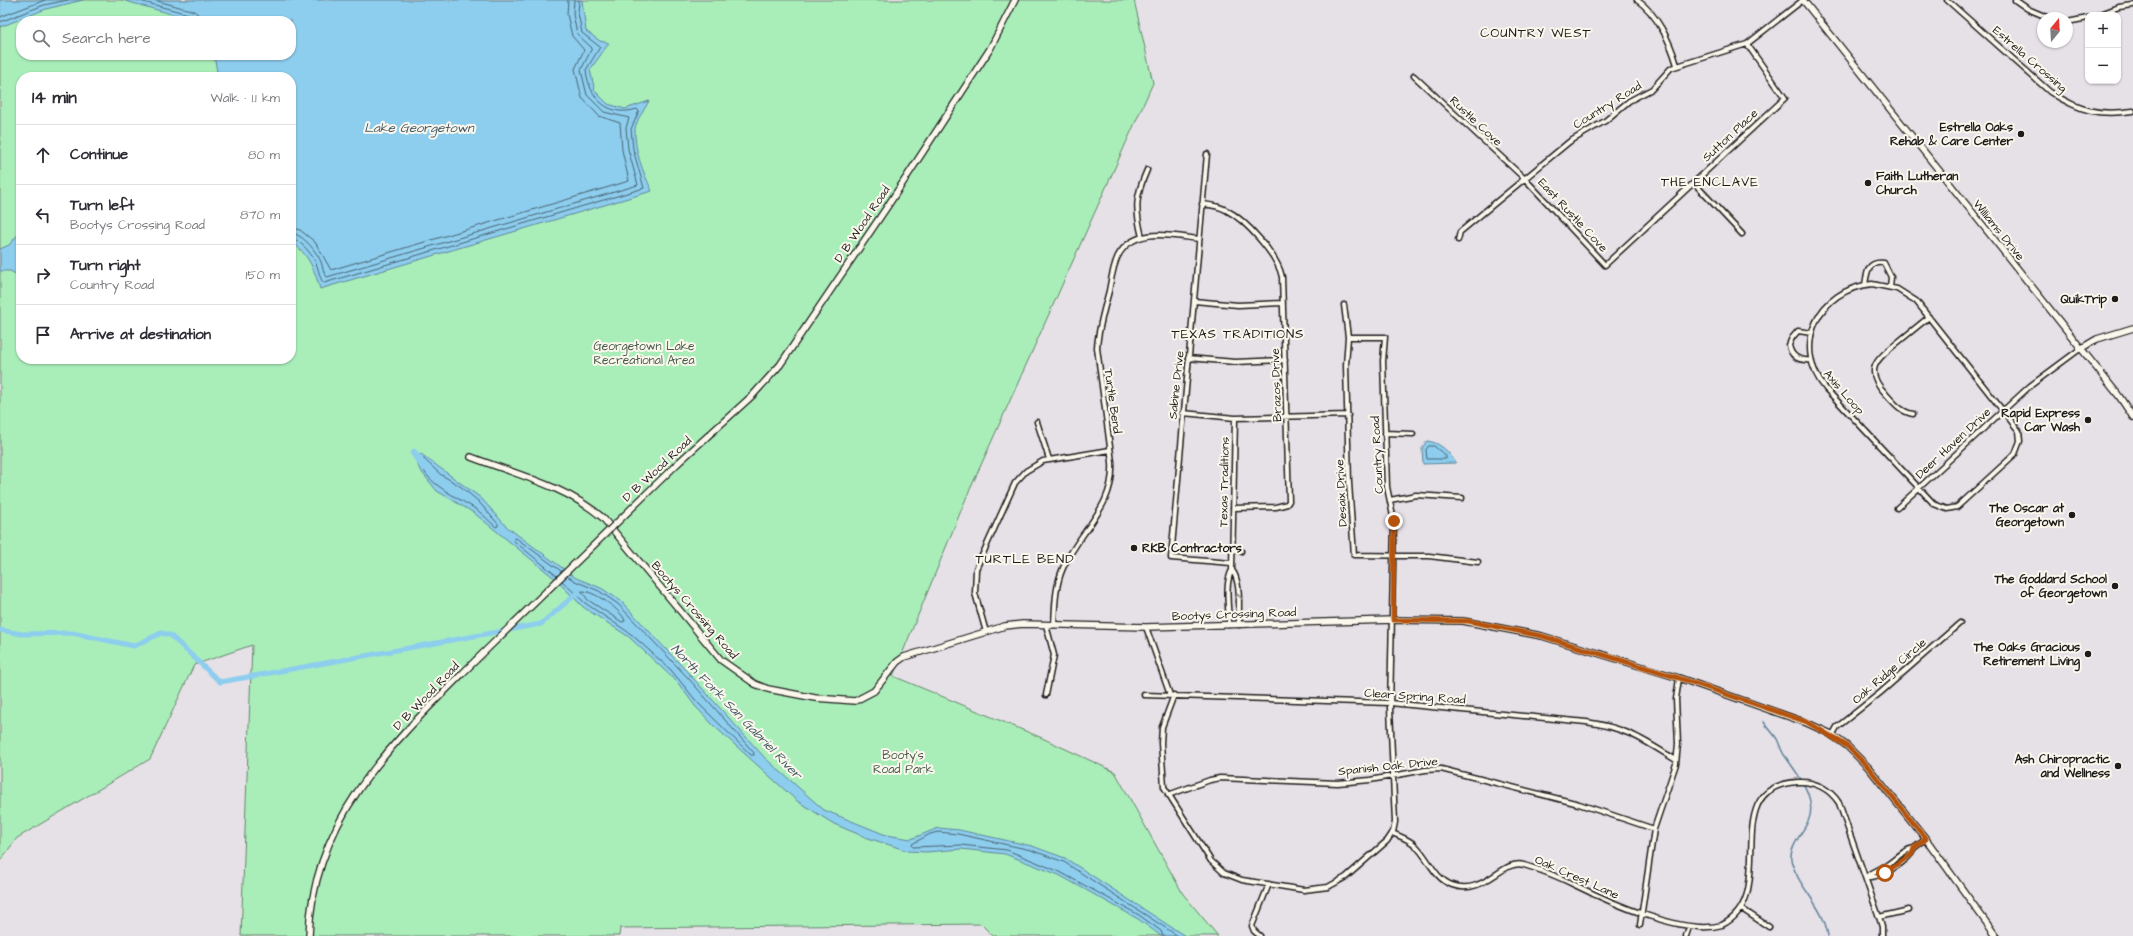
<!DOCTYPE html>
<meta charset="utf-8">
<style>
:root{--surface:#fff;--page:#f2f2f3;--text:#2b2b33;--muted:#7c7c81;--line:#e1e1e2}
body{margin:0;font-family:"Architects Daughter",sans-serif;background:var(--page);color:var(--text)}
.controls{position:absolute;right:12px;top:12px;display:grid;overflow:hidden;border-radius:8px;box-shadow:0 1px 3px #0004}
.controls button{width:36px;height:36px;display:grid;place-items:center;padding:0;border:0;border-bottom:1px solid var(--line);background:var(--surface);color:var(--text);font:20px sans-serif}
.compass{position:absolute;left:2037px;top:12px;width:36px;height:36px;border-radius:50%;background:var(--surface);box-shadow:0 1px 3px #0004;rotate:18deg}
.stop{position:absolute;width:12px;height:12px;margin:-9px;border:3px solid #b45309;border-radius:50%;background:#fff}
.stop.end{background:#b45309;border-color:#fff;box-shadow:0 1px 4px #0008}
.list{margin:0;padding:0;list-style:none}
h2{display:flex;justify-content:space-between;align-items:center;height:52px;margin:0;padding:0 16px;font-size:17px}
h2 small{font-size:13px;font-weight:400;color:var(--muted)}
.list li{display:grid;grid-template-columns:26px 1fr auto;gap:12px;align-items:center;box-sizing:border-box;height:60px;padding:0 16px;border-top:1px solid var(--line)}
.list b{display:block;font-size:15px;white-space:nowrap}
.list p{margin:0;font-size:13px;white-space:nowrap;color:var(--muted)}
.list em{font-size:13px;font-style:normal;color:var(--muted)}
.icon{flex:none;width:22px;height:22px;fill:none;stroke:currentColor;stroke-width:2;stroke-linecap:round;stroke-linejoin:round}
.map{position:relative;flex:none;width:2133px;height:936px;overflow:hidden}
.search{position:absolute;background:var(--surface);box-shadow:0 1px 3px #0004;left:16px;top:16px;width:280px;height:44px;display:flex;align-items:center;gap:10px;box-sizing:border-box;padding:0 14px;border-radius:16px;color:var(--muted);font-size:15px}
.panel{position:absolute;background:var(--surface);box-shadow:0 1px 3px #0004;left:16px;top:72px;width:280px;height:292px;border-radius:16px}
.map>svg:first-child{display:block}
.green{fill:#a9eeb9;stroke:#62856a;fill-rule:evenodd}
.water{fill:#8dcdee;stroke:#60869a}
.lines{fill:none;stroke-linecap:round;stroke-linejoin:round}
.shore{stroke:#496370;stroke-width:1}
.stream{stroke:#60869a;stroke-width:1.5}
.canal{stroke:#8dcdee;stroke-width:5}
.river{stroke:#8dcdee;stroke-width:8}
.street-casing{stroke:#1c1c1c;stroke-width:7}
.secondary-casing{stroke:#1c1c1c;stroke-width:8}
.street{stroke:#fbf7ec;stroke-width:4}
.secondary{stroke:#fbf7ec;stroke-width:5.5}
.secondary-bridge-casing{stroke:#1c1c1c;stroke-width:8;stroke-linecap:butt}
.secondary-bridge{stroke:#fbf7ec;stroke-width:5.5}
.oneway{stroke:#97948e}
.route{stroke:#b45309;stroke-width:5}
.poi-dot{fill:#1c1c1c;stroke:#fbf7ec;stroke-width:1.5}
.labels{text-anchor:middle;stroke-width:4;stroke-linejoin:round;paint-order:stroke}
.street-label{font-size:12px;fill:#1c1c1c;stroke:#fbf7ec}
.poi-label{font-size:12px;font-weight:bold;fill:#1c1c1c;stroke:#fbf7ec;text-anchor:end}
.park-label{font-size:12px;fill:#465b4b;stroke:#fbf7ec}
.neighbourhood-label{font-size:13px;letter-spacing:1px;fill:#1c1c1c;stroke:#fbf7ec}
.water-label{font-size:13px;font-style:italic;fill:#445a66;stroke:#fbf7ec}
</style>
<div class="map">
<svg width="2133" height="936" viewBox="0 0 2133 936">
<rect width="100%" height="100%" fill="#e6e0e7"/>
<filter id="ink" filterUnits="userSpaceOnUse"><feTurbulence type="fractalNoise" baseFrequency=".025" numOctaves="2"/><feDisplacementMap in="SourceGraphic" scale="8" xChannelSelector="R" yChannelSelector="G"/><feConvolveMatrix kernelMatrix="1 2 1 2 8 2 1 2 1" color-interpolation-filters="sRGB"/></filter>
<g filter="url(#ink)">
<path class="green" d="M0,0h1134l19,83 -186,413 -74,180 149,62 73,34 68,122 35,42h-225l-12,-12 -361,4 -1,8h-378l11,-291 -58,20 -44,94 -133,79 -17,23zM21,21h270v34h-270zM21,77h270v282h-270z"/>
<path class="water" d="M0,0h83l-37,9 -46,18z
M122,0h460l4,31 14,10 9,2 -19,27 5,21 13,13 17,5 24,-8c-4,8 -13,19 -14,28 -1,21 8,43 17,62l-332,98c-7,-23 -11,-33 -29,-48v-164h-73l-4,-22h77v-34h-95z
M21,231v42l-3,2 -8,-4h-10v-22l9,-4z
M1427,441c13,1 22,11 29,22l-33,1 -1,-16z
M421,454l60,44 26,29 69,51 25,10 20,13 71,76 73,81 59,52 62,25 25,4 27,-11 21,2 73,16 33,12 120,78h-24l-23,-17 -79,-44 -54,-21 -44,-5 -35,3 -18,-1 -43,-14 -31,-13 -37,-23 -83,-75 -19,-20 -17,-23 -49,-46 -46,-30 -30,-30 -79,-64 -37,-22 -17,-21 -4,-9z"/>
<g class="lines">
<path class="shore" d="M136,0l56,15 3,6
M154,0l40,11 5,4 1,6
M0,17l45,-17
M0,22l44,-17 24,-5
M291,227l9,3 15,12 16,28 298,-89 -7,-31 -2,-27 -21,-7 -17,-18 -7,-29 9,-19 -12,-14 -5,-22 1,-14
M291,233c12,1 26,19 30,29 2,5 2,11 6,15l311,-92 -10,-36 -2,-21 3,-10 -25,-6 -17,-17 -6,-25 11,-22 -15,-14 -4,-20 1,-14
M291,238c10,2 23,18 26,28 2,5 3,14 7,17l320,-95 -11,-39 -2,-20 8,-18 -2,-2c-29,9 -48,-11 -51,-39l14,-23 -18,-14 -4,-20 1,-13
M1429,446h5l12,10v3h-19l-1,-9z
M421,459h3l16,15 20,12 18,15 20,23v2l-2,1c-7,-6 -12,-12 -19,-17 -14,-10 -59,-29 -56,-51z
M557,576l-43,-35v-3h2l45,33
M562,581l23,22 46,31 40,36 27,33 53,52h3v-2l-65,-74 -71,-75 -19,-13 -24,-10 -8,-5
M582,591c11,-1 41,20 43,30l-3,1 -34,-22z
M1163,936l-2,-5 -22,-16 -79,-43 -53,-22 -46,-5 -48,2 -1,-3 18,-10 8,-2 20,2 73,16 33,12 114,74"/>
<path class="stream" d="M1764,722c4,6 9,11 13,17 3,6 4,12 8,17 11,16 32,41 24,63 -4,11 -20,28 -18,41 7,28 33,46 37,76"/>
<path class="canal" d="M0,630l22,4 50,-1 62,13 27,-13 9,2 50,47 321,-58 36,-31"/>
<path class="river" d="M414,453l10,14"/>
<defs>
<path id="street" d="M1637,0c20,14 33,41 40,65
M1947,0l103,92c30,19 48,24 83,19
M2015,0l13,9 21,9
M2098,15l21,-8 14,-2
M2067,22l21,-4
M1414,76l111,103 80,86 180,-167 -38,-54
M1207,154l-36,404 60,5
M1694,183l48,51
M1202,204c9,1 17,2 24,6 20,10 52,46 56,67l7,224 -2,3 -11,3 -43,1
M1142,237c-7,-28 -7,-40 5,-67
M1458,240l2,-8 109,-90 36,-21 24,-20 23,-12 19,-21 76,-24 56,-44
M1872,284l25,5 19,12 103,130 1,10 -5,13 -58,53 -10,2 -13,-5 -108,-115c-36,-43 -7,-100 46,-105z
M1865,285c2,-14 3,-24 19,-22l7,14 -1,10
M1194,301l44,4 45,-2
M1344,305l4,32 -2,28 3,118 5,72 75,1 49,6
M1188,358l47,4 50,-2
M1811,360c-12,1 -20,-3 -22,-15l3,-7 6,-7 14,2
M1183,413l52,5 113,-3
M1913,414c-12,-2 -19,-11 -27,-20 -23,-24 -10,-34 11,-51 11,-9 21,-17 32,-26
M1037,422l12,37
M1385,433l28,1
M1390,500l26,-5 46,3
M1897,508l133,-122 50,-37
M1232,550l9,1
M1232,570c10,13 6,39 7,55
M1054,625c1,-19 1,-39 9,-57 17,-39 52,-60 49,-106l-15,-114c1,-19 7,-38 12,-57 2,-11 4,-25 9,-35 16,-30 55,-20 81,-17
M1229,625c0,-16 -5,-41 3,-55l3,-152
M1146,627l24,68
M986,632l-11,-39 1,-24 39,-86 11,-12 17,-10 67,-11
M1046,695l8,-40 -8,-30
M1144,695l246,8 196,19c41,6 56,17 90,38
M1174,695l-12,32 -1,16 3,44 47,74 13,12 18,7 62,10 24,-3 18,-10 41,-36 6,-9 2,-10 -5,-114 4,-187 -7,-34 -4,-126 2,-24h-37
M1832,736l5,-9 43,-34 80,-70
M1168,795l42,-15 10,-2 118,5 32,-3 55,-10 16,-1 138,35 75,25
M1392,833c9,4 17,6 24,13 13,13 18,32 36,39 32,12 51,-27 72,-20 17,5 35,12 51,20 34,17 110,51 147,40 61,-30 -8,-139 76,-143 17,-1 32,7 41,21l40,114 3,10v9
M1914,848l12,-9
M1866,877c14,2 44,-16 48,-29
M1866,877c6,-5 12,-7 19,-11 11,-6 17,-16 29,-18
M1742,909l27,18
M1879,917l30,-7
M1640,925l14,-96 22,-65 2,-20 -2,-45 3,-21
M1260,936l-6,-5 -2,-5 17,-42
M1686,936l2,-6"/>
<path id="secondary" d="M1803,0l316,396 14,21
M2080,349l17,-10 36,-11
M471,457c44,17 95,29 132,61l118,142 34,24 13,5 47,9 40,3 19,-10 23,-29 7,-5 101,-31 18,-2 123,3 247,-7 70,1 79,15 137,42 128,45 22,10 18,13 21,21 58,72 70,97
M678,463l75,-68 27,-30 107,-158 103,-158 25,-49
M309,936c3,-121 88,-197 167,-276"/>
</defs>
<use href="#street" class="street-casing"/>
<use href="#secondary" class="secondary-casing"/>
<use href="#street" class="street"/>
<use href="#secondary" class="secondary"/>
<defs>
<path id="secondary-bridge" d="M476,660l202,-197"/>
</defs>
<use href="#secondary-bridge" class="secondary-bridge-casing"/>
<use href="#secondary-bridge" class="secondary-bridge"/>
</g>
<defs><path id="oneway-chevron" d="M-2-3.5L2.5 0L-2 3.5" fill="none" stroke-width="1.6" stroke-linecap="round" stroke-linejoin="round"/></defs>
<use class="oneway" href="#oneway-chevron" transform="translate(1238 597) rotate(-93)"/>
</g>
<g class="lines" filter="url(#ink)">
<path class="route" d="M1394,521l-1,99 75,1 74,15 137,42 128,44 40,24 21,21 58,72 -12,9 -2,6 -27,19"/>
</g>
<g class="poi-dot">
<circle cx="2021" cy="134" r="4"/>
<circle cx="1868" cy="183" r="4"/>
<circle cx="2115" cy="299" r="4"/>
<circle cx="2088" cy="420" r="4"/>
<circle cx="2072" cy="515" r="4"/>
<circle cx="1134" cy="548" r="4"/>
<circle cx="2115" cy="586" r="4"/>
<circle cx="2088" cy="654" r="4"/>
<circle cx="2118" cy="766" r="4"/>
</g>
<g class="labels">
<g class="street-label">
<text transform="translate(2030 59) rotate(41)" y="4">Estrella Crossing</text>
<text transform="translate(1607 105) rotate(-32)" y="4">Country Road</text>
<text transform="translate(1476 121) rotate(43)" y="4">Rustle Cove</text>
<text transform="translate(1730 135) rotate(-43)" y="4">Sutton Place</text>
<text transform="translate(1573 215) rotate(47)" y="4">East Rustle Cove</text>
<text transform="translate(862 224) rotate(-56)" y="4">D B Wood Road</text>
<text transform="translate(1999 230) rotate(51)" y="4">Williams Drive</text>
<text transform="translate(1176 385) rotate(-84)" y="4">Sabine Drive</text>
<text transform="translate(1276 385) rotate(-92)" y="4">Brazos Drive</text>
<text transform="translate(1844 392) rotate(49)" y="4">Axis Loop</text>
<text transform="translate(1113 401) rotate(82)" y="4">Turtle Bend</text>
<text transform="translate(1953 443) rotate(-43)" y="4">Deer Haven Drive</text>
<text transform="translate(1377 455) rotate(-93)" y="4">Country Road</text>
<text transform="translate(657 469) rotate(-43)" y="4">D B Wood Road</text>
<text transform="translate(1224 482) rotate(-89)" y="4">Texas Traditions</text>
<text transform="translate(1341 493) rotate(-93)" y="4">Desaix Drive</text>
<text transform="translate(695 610) rotate(49)" y="4">Bootys Crossing Road</text>
<text transform="translate(1234 614) rotate(-2)" y="4">Bootys Crossing Road</text>
<text transform="translate(1889 671) rotate(-41)" y="4">Oak Ridge Circle</text>
<text transform="translate(426 696) rotate(-46)" y="4">D B Wood Road</text>
<text transform="translate(1415 696) rotate(4)" y="4">Clear Spring Road</text>
<text transform="translate(1388 766) rotate(-6)" y="4">Spanish Oak Drive</text>
<text transform="translate(1577 877) rotate(24)" y="4">Oak Crest Lane</text>
</g>
<g class="poi-label">
<text x="2013" y="131">Estrella Oaks<tspan x="2013" dy="14">Rehab &amp; Care Center</tspan></text>
<text x="1876" y="180" text-anchor="start">Faith Lutheran<tspan x="1876" dy="14">Church</tspan></text>
<text x="2107" y="303">QuikTrip</text>
<text x="2080" y="417">Rapid Express<tspan x="2080" dy="14">Car Wash</tspan></text>
<text x="2064" y="512">The Oscar at<tspan x="2064" dy="14">Georgetown</tspan></text>
<text x="1142" y="552" text-anchor="start">RKB Contractors</text>
<text x="2107" y="583">The Goddard School<tspan x="2107" dy="14">of Georgetown</tspan></text>
<text x="2080" y="651">The Oaks Gracious<tspan x="2080" dy="14">Retirement Living</tspan></text>
<text x="2110" y="763">Ash Chiropractic<tspan x="2110" dy="14">and Wellness</tspan></text>
</g>
<g class="park-label">
<text x="644" y="350">Georgetown Lake<tspan x="644" dy="14">Recreational Area</tspan></text>
<text x="903" y="759">Booty's<tspan x="903" dy="14">Road Park</tspan></text>
</g>
<g class="neighbourhood-label">
<text x="1536" y="37">COUNTRY WEST</text>
<text x="1710" y="186">THE ENCLAVE</text>
<text x="1238" y="338">TEXAS TRADITIONS</text>
<text x="1025" y="563">TURTLE BEND</text>
</g>
<g class="water-label">
<text x="419" y="132">Lake Georgetown</text>
<text transform="translate(737 711) rotate(46)" y="5">North Fork San Gabriel River</text>
</g>
</g>
</svg>
<div class="controls">
<button>+</button>
<button>−</button>
</div>
<svg class="compass" viewBox="-18 -18 36 36"><path d="M0-13l5 13h-10z" fill="#e53935"/><path d="M0 13l5-13h-10z" fill="#7c7c81"/></svg>
<div class="stop" style="left:1885px;top:873px"></div>
<div class="stop end" style="left:1394px;top:521px"></div>
<div class="search"><svg class="icon" aria-label="search" viewBox="0 0 24 24"><circle cx="10" cy="10" r="6"/><path d="M15 15l6 6"/></svg>Search here</div>
<section class="panel">
<h2>14 min<small>Walk · 1.1 km</small></h2>
<ul class="list">
<li><svg class="icon" aria-label="ahead" viewBox="0 0 24 24"><path d="M12 20V5M6 11l6-6 6 6"/></svg><div><b>Continue</b></div><em>80 m</em></li>
<li><svg class="icon" aria-label="left" viewBox="0 0 24 24"><path d="M17 20v-9H6M10 6l-5 5 5 5"/></svg><div><b>Turn left</b><p>Bootys Crossing Road</p></div><em>870 m</em></li>
<li><svg class="icon" aria-label="right" viewBox="0 0 24 24"><path d="M7 20v-9h11M14 6l5 5-5 5"/></svg><div><b>Turn right</b><p>Country Road</p></div><em>150 m</em></li>
<li><svg class="icon" aria-label="arrive" viewBox="0 0 24 24"><path d="M6 21V4h12l-3 4 3 4H6"/></svg><div><b>Arrive at destination</b></div></li>
</ul>
</section>
</div>
